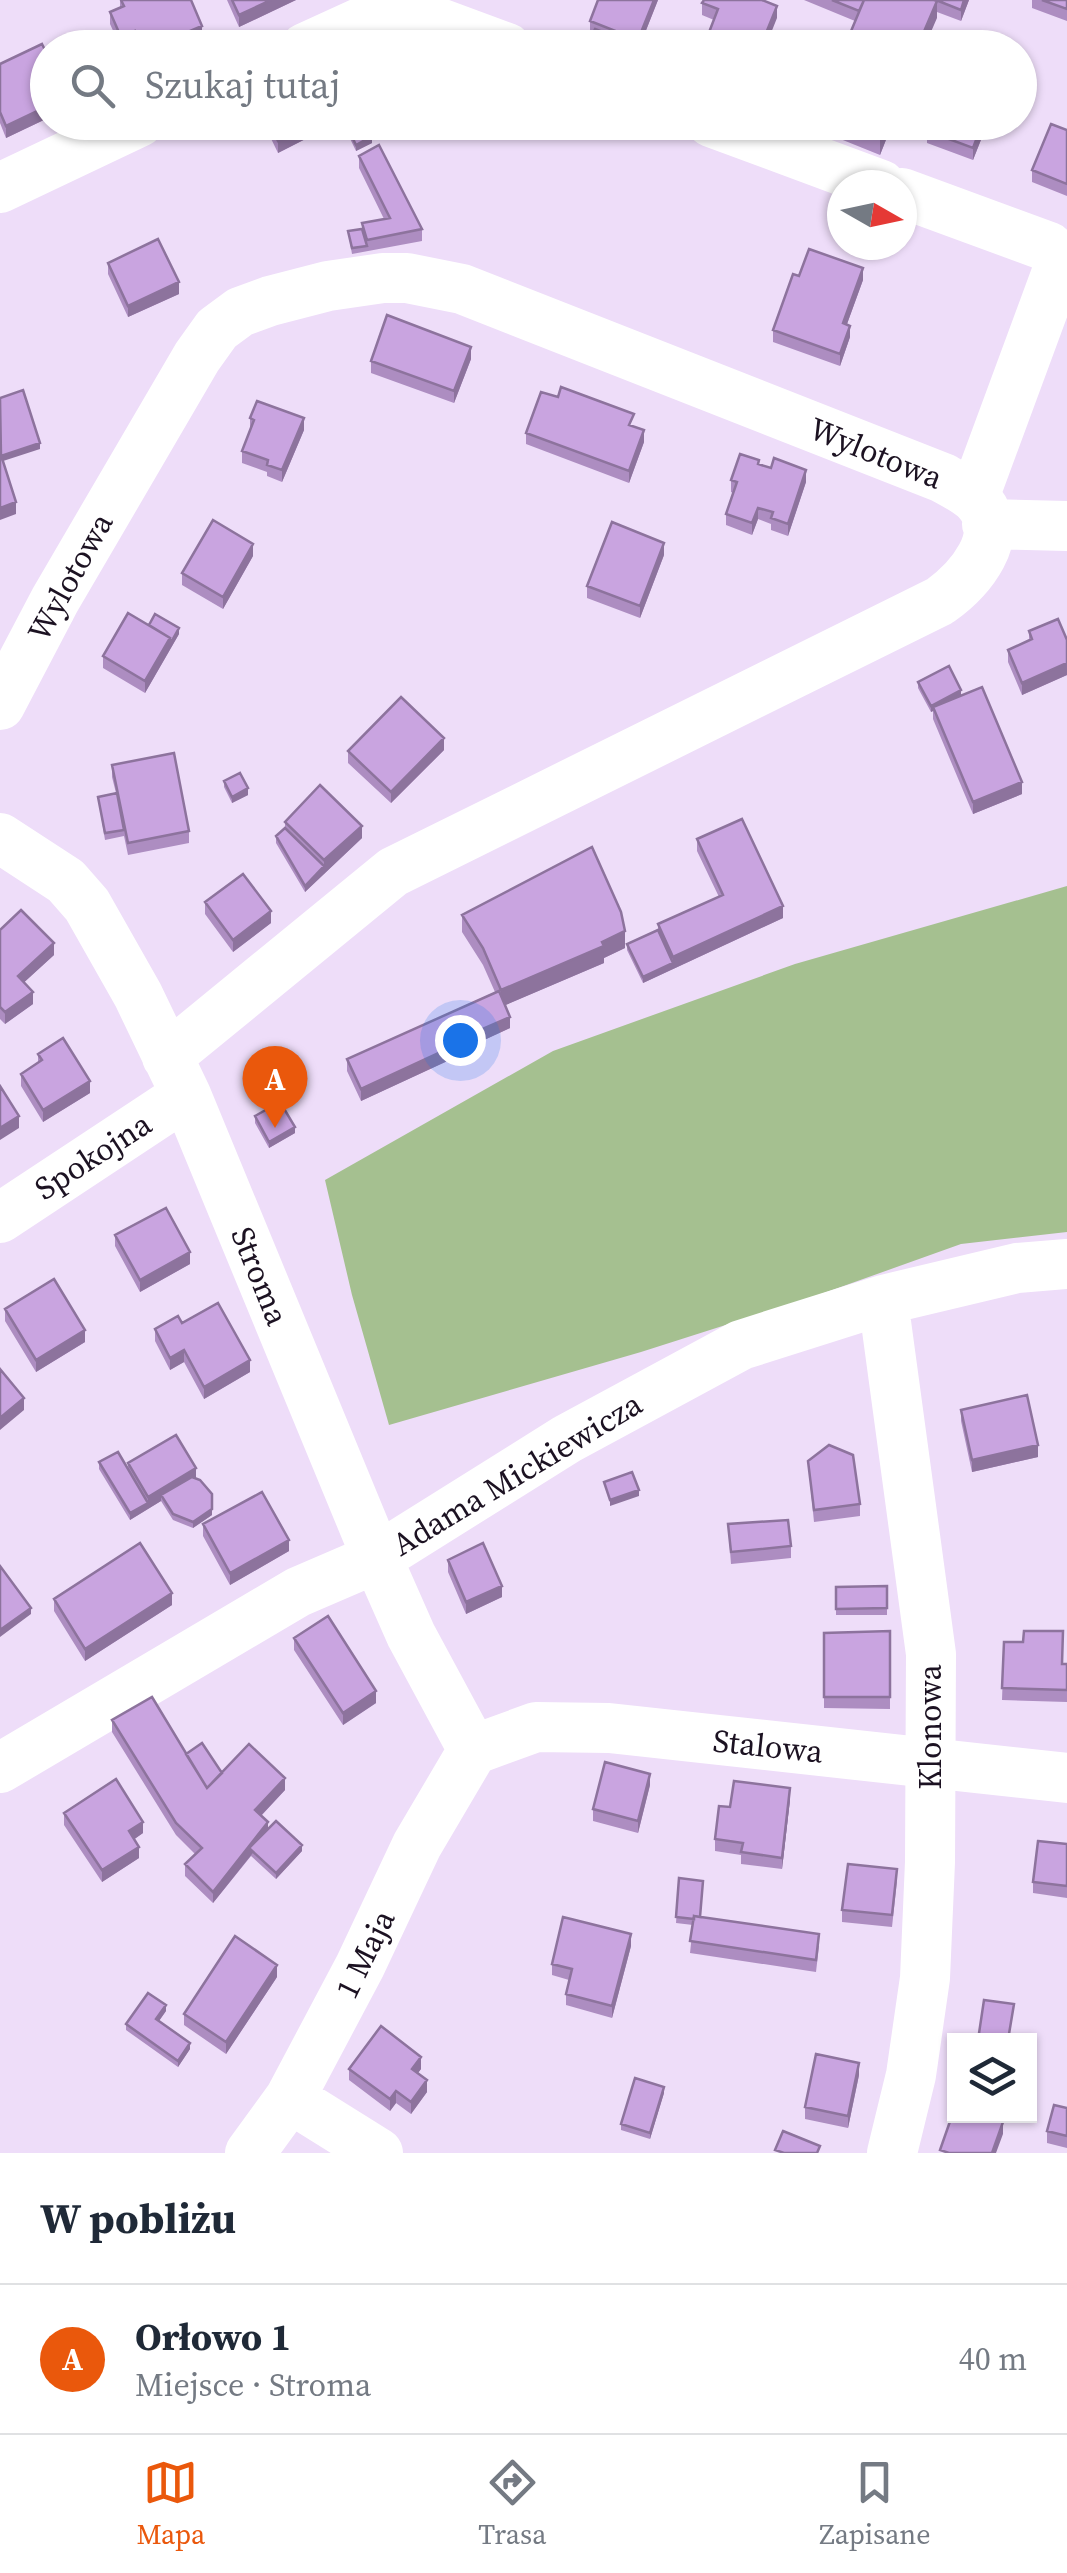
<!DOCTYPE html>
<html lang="pl">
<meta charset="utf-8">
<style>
:root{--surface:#fff;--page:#f2f2f3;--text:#1f2937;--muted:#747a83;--line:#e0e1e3;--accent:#ea580c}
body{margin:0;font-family:"Source Serif 4",serif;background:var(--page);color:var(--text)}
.controls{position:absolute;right:30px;bottom:30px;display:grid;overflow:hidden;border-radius:0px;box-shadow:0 2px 8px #0004}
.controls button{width:90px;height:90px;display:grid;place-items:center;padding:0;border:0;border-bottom:2px solid var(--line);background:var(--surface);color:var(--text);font:50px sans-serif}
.compass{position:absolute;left:827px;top:170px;width:90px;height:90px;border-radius:50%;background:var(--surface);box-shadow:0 2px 8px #0004;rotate:99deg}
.you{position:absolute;left:460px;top:1040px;width:35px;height:35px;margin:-25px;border:8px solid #fff;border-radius:50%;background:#1a73e8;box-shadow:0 0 0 15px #1a73e833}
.badge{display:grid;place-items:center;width:65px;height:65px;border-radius:50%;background:var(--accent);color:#fff;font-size:32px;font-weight:700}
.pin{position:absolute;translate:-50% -82px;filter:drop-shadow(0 2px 5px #0008)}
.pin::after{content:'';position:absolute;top:52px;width:35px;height:30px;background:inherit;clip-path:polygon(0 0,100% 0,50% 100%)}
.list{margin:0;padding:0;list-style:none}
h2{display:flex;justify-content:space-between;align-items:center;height:130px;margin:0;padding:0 40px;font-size:42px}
h2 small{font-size:32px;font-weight:400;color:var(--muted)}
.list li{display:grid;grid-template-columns:65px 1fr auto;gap:30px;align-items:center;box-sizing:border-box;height:150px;padding:0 40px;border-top:2px solid var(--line)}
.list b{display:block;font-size:38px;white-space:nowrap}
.list p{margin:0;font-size:32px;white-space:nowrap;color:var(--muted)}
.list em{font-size:32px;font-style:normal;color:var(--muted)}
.icon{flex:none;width:55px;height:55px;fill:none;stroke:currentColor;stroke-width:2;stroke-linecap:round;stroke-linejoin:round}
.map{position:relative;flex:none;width:1067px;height:2153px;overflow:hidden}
.search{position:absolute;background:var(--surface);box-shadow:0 2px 8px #0004;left:30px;right:30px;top:30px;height:110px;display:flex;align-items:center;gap:25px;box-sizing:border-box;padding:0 35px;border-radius:55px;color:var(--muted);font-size:38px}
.sheet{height:280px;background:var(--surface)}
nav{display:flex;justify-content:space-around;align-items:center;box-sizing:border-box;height:140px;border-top:2px solid var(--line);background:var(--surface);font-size:28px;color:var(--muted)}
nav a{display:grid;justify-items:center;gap:5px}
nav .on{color:var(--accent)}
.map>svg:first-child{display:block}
.green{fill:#a5c090}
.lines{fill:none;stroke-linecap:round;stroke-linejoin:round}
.minor{stroke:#fff;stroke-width:50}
.wall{fill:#ad8dc1}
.shaded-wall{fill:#8d739d}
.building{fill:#c9a4e0;stroke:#8d739d;stroke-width:2.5}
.labels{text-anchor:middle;stroke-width:8;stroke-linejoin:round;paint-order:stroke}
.street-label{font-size:32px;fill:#1c1222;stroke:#fff}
</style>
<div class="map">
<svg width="1067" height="2153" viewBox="0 0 1067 2153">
<rect width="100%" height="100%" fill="#eeddf9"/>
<path class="green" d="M1067,886v346l-106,12 -151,54 -169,54 -252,73 -37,-130 -27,-115 228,-129 242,-87z"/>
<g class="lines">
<path class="minor" d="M396,7l111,41
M305,48l105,-48
M711,122l170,63
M0,188l139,-66
M902,193l147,54 9,11 -1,14 -83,225
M987,524l80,2
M0,705l55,-105 142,-243 20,-28 23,-17 30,-11 58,-15 55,-8h24l55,11 481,189c11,6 25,13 34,22 33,35 -9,81 -37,101l-547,271 -226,185
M0,838l66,43 21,24 51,90 48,100 191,463 34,77 62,115
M0,1218l186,-123
M883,1300l48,354 -1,208 -5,116 -14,97 -19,78
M473,1750l63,-23 73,1 458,50
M0,1768l298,-176 79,-34 190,-119 174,-94 142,-45 134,-32 50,-4
M290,2098l88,55
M250,2153l40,-55 70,-132 57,-121 56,-95"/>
</g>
<path class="wall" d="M120,0h71l11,37 -24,11h-41l-2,-5 -14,5 -11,-24v-12l10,-4z
M227,0h69l-57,27z
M598,0h60l-19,48h-50v-6l4,-8 -3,-1v-12z
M804,0h165l-8,21 -24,-9v6l-82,3z
M1032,0h35v21l-35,-13z
M702,3l75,15 -63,2 -12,-5z
M48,56v62l-42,20 -6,-15v-59z
M263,122h64v6l-49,25z
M342,122h23l7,21 -16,8z
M818,122h75l-13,33 -62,-25z
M930,122h58l-15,38 -46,-17v-12z
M1067,130v66l-35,-14v-12z
M359,156l63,73v12l-70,13 -4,-23 14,-2v-6l22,-4 -25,-51z
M108,263l71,31 -51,23 -20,-43z
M799,276l64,4 -16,44 3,13 -10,29 -67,-24v-12z
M471,359l-17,44 -83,-30v-12z
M250,418l54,12 -22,52 -15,-6v-4l-25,-9v-12l8,-22z
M633,426l11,16 -15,41 -103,-39v-11z
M759,464l47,18 -18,54 -17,-6v-6l-13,-5 -6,16 -26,-10v-11l7,-21 -2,-1v-12z
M664,555l-24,63 -53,-20v-12z
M253,556l-30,53 -41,-24v-12z
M149,625l30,9 -34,59 -42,-25v-12z
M1029,631l38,9v35l-45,20 -14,-33v-12l21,-10z
M918,682l43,13 61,99 -49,20 -40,-95v-8l-2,1 -13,-24z
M444,750l-53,53 -43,-40v-12z
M112,765l77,66v12l-61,12 -4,-19 -19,4 -7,-43 18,-4 -4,-16z
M224,781l24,14 -16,8 -8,-16z
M285,822l77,16 -57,54 -29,-49v-7l9,-8z
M697,839l86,79 -140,65 -16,-33v-6l31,-14v-6l61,-27 -22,-46z
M205,902l66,21 -38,29 -28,-38z
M462,915l163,33 -21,10v5l-99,42 5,23 -28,13v4l-121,56 -14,-30v-12l148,-67 -12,-27 -21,-33z
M0,930l54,25 -30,27 9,22 -28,20 -5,-5z
M38,1054l52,39 -47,29 -22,-36v-12l17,-11z
M255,1116l40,17 -26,15 -14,-25z
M115,1235l75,29 -50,28 -25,-46z
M5,1309l80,33 -49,30 -31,-51z
M182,1323l68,49 -46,27 -20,-37 -14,8 -15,-29v-12z
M961,1410l77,47 -66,15 -11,-51z
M808,1461l52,43v12l-46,6z
M99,1462l29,7v-6l68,15 16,37 -19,13 -20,-8 -12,-19 -31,19 -31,-51z
M203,1524l86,27 -59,34 -27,-49z
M728,1524l63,22v12l-60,6z
M448,1560l54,37 -36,17 -18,-42z
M887,1586v29h-51v-28z
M54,1599l118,6 -87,56 -31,-50z
M890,1631v78l-66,-1v-75z
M294,1638l82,65 -33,22 -49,-75z
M1004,1642l58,22h5v38l-65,-2z
M112,1720l74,34 36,19 63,17 -24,26 7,12 34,23 -26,28 -25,-23 -38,47 -28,-27v-12l10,-10 -19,-19 -64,-103z
M650,1785l-12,48 -45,-12v-12z
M790,1800l-8,69 -41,-5v-9l-26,-4v-12l15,-32z
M64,1813l79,20 -9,6 5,19 -37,24 -38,-57z
M1067,1844v54l-34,-5v-11z
M679,1878l22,39 118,29 -3,26 -126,-19 3,-28 -17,-2z
M897,1881l-5,46 -50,-5v-12z
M631,1946l-19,72 -46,-13v-11l3,-14 -17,-5v-11z
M277,1977l-51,77 -42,-29v-11z
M166,2011l-7,10 31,28 -12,18 -52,-37v-6z
M349,2069h72l-4,5 10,18 -16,22 -15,-11 -6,8 -41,-31z
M859,2075l-11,53 -43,-9v-12z
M664,2093l-14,46 -29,-9v-6z
M1067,2108v40l-20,-5v-12z"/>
<path class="shaded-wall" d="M271,0h25l-57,27v-12z
M654,0h4l-19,48h-1v-8z
M964,0h5l-8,21v-11z
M937,1v17l-13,30h-7z
M777,6v12l-12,30h-5z
M202,26v11l-24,11h-28z
M135,31v12l-14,5v-11z
M48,106v12l-42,20v-12z
M315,122h12v6l-49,25v-12z
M886,122h7l-13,33v-17z
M983,122h5l-15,38v-12z
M372,136v7l-16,8v-6z
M863,268v12l-20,55v-12z
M179,282v12l-51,23v-11z
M850,326v11l-10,29v-12z
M471,347v12l-17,44v-12z
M304,418v12l-22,52v-12z
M644,430v12l-15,41v-12z
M40,443v6l-40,13v-6z
M806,470v12l-18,54v-12z
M16,502v12l-16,6v-12z
M758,508v11l-6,16v-12z
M664,543v12l-24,63v-12z
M253,544v12l-30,53v-12z
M179,628v6l-34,59v-12l25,-43z
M1067,663v12l-45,20v-12z
M961,690v6l-28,11v4l-2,1v-6z
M444,738v12l-53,53v-11z
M1022,782v12l-49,20v-12z
M248,788v7l-16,8v-6z
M362,826v12l-57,54v-6l19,-20v-6z
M783,906v12l-140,65v-6l30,-14v-6z
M271,911v12l-38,29v-12z
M625,931v17l-21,10v5l-103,44v-17z
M54,943v12l-36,33v-12z
M33,992v12l-28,20v-12z
M510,1017v11l-28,13v4l-121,56v-12l119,-59z
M90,1081v12l-47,29v-12z
M19,1116v12l-19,12v-12z
M295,1127v6l-26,15v-6z
M190,1252v12l-50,28v-12z
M85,1330v12l-49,30v-12z
M184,1350v12l-14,8v-12z
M250,1360v12l-46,27v-12z
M24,1398v12l-24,20v-12z
M1038,1445v12l-66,15v-12z
M196,1468v12l-35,15v6l-31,19v-7l18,-10v-6z
M639,1490v6l-29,10v-6z
M212,1509v6l-19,13v-6z
M289,1540v11l-59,34v-12z
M502,1586v11l-36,17v-12z
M172,1593v12l-87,56v-12z
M31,1608v6l-31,23v-7z
M376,1691v12l-33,22v-12z
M650,1774v11l-12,48v-12z
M285,1778v12l-30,32v-12z
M790,1788v12l-8,69v-11z
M143,1822v11l-14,10v-12z
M268,1822v12l-55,69v-11z
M302,1845v6l-26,28v-6z
M139,1847v11l-37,24v-12z
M631,1934v12l-19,72v-12z
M277,1965v12l-51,77v-12z
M166,2005v6l-10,14v-6z
M190,2043v6l-12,18v-6z
M421,2057v12l-9,12v-12z
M859,2063v12l-11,53v-12z
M427,2080v12l-16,22v-12z
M664,2087v6l-14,46v-6z
M396,2091v12l-6,8v-12z
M1003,2122v12l-7,19h-4z"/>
<path class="building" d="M121,0h70l11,26 -52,22h-8l-7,-17 -14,6 -11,-25 14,-6z
M232,0h39l-32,15z
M598,0h56l-16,40 -48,-19z
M704,0h58l15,6 -17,42h-57l15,-39 -16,-6z
M832,0h32l-5,11z
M864,0h70l3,1 -20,47h-73z
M936,0h28l-3,10z
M1042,0h25v9z
M595,29l33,13 -3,6h-21l-15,-6z
M42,44l6,12v50l-42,20 -6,-14v-48z
M269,122h46l-37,19z
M345,122h20l7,14 -16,9z
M841,122h45l-6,16z
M930,122h53l-10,26 -46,-17z
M1051,124l16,6v54l-35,-14z
M379,145l43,84 -55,11 -5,-17 28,-5 -31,-62z
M362,229l5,17 -15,2 -4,-17z
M158,239l21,43 -51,24 -20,-43z
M809,249l54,19 -20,55 7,3 -10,28 -67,-24 20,-56 6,2z
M387,315l84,32 -17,44 -83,-30z
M561,387l73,27 -5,11 15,5 -15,41 -103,-38 15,-41 17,5z
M23,390l17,53 -39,13 -1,-58z
M257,401l47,17 -22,52 -15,-5 1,-5 -26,-9 12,-31 -4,-2z
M0,452l16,50 -16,6z
M740,454l19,6 -1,4 13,4 3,-10 32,12 -18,54 -17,-6 2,-6 -15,-4 -6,15 -26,-9 11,-32 -6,-2z
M213,520l40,24 -30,53 -41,-24z
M612,522l52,21 -24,63 -53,-20z
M128,613l42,25 -25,43 -42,-25z
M155,614l24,14 -9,16v-6l-21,-13z
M1058,619l9,21v23l-45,20 -14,-33 24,-11 -3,-8z
M949,666l12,24 -30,16 -13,-24z
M982,687l40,95 -49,20 -40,-95z
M401,697l43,41 -53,54 -43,-41z
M174,753l15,78 -61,12 -16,-78z
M240,773l8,15 -16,9 -8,-16z
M320,785l42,41 -38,34 -39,-38z
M117,793l7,37 -19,3 -7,-36z
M742,819l41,87 -110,51 -15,-33 65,-29 -26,-56z
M285,828l39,38 -19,20 -29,-50z
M592,847l29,65 4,19 -23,11 2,4 -103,44 -18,-42 -21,-33z
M243,874l28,37 -38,29 -28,-38z
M21,910l33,33 -36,33 15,16 -28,20 -5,-5v-77z
M658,930l15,33 -30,14 -16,-33z
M499,991l11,26 -30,13 2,3 -121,56 -14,-30z
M63,1038l27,43 -47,29 -22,-36 21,-14 -4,-6z
M0,1086l19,30 -19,12z
M280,1102l15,25 -26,15 -14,-26z
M166,1208l24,44 -50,28 -25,-45z
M54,1279l31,51 -49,30 -31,-51z
M218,1303l32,57 -46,27 -20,-37 -14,8 -15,-29 23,-13 4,7z
M0,1369l24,29 -24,20z
M1027,1395l11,50 -66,15 -11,-50z
M176,1435l20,33 -48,29 -20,-34z
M829,1445l24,10 7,49 -46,6 -6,-49z
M118,1452l30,51 -18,10 -31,-51z
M632,1472l7,18 -29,10 -6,-18z
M192,1477l8,3 12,14v15l-19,13 -20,-8 -12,-19z
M262,1492l27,48 -59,33 -27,-49z
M788,1520l3,26 -60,6 -3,-28z
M140,1543l32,50 -87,56 -31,-50z
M483,1543l19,43 -36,16 -18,-42z
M0,1566l31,42 -31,22z
M887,1586v22l-51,1v-22z
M328,1616l48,75 -33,22 -49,-75z
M890,1631v66h-66v-64z
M1024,1631h39l-1,33h5v26l-65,-2 2,-46h19z
M152,1697l55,91 42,-44 36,34 -30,32 13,12 -55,70 -28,-28 17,-16 -26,-25 -64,-103z
M202,1743l20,30 -15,15 -21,-34z
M605,1762l45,12 -12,47 -45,-12z
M116,1779l27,43 -14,9 10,16 -37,23 -38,-57z
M734,1781l56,7 -8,70 -41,-6 2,-9 -28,-4 4,-33 11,1z
M276,1821l26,24 -26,28 -27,-25z
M1038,1841l29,3v42l-34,-4z
M848,1864l49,5 -5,46 -50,-5z
M679,1878l24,3 -3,36 -6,-1v3l-18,-2z
M694,1916l125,18 -3,26 -126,-19z
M563,1917l68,17 -19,72 -46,-12 6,-25 -20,-5z
M235,1936l42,29 -51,77 -42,-28z
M148,1993l18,12 -10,14 34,24 -12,18 -52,-37z
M984,2000l30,4 -6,36h-30z
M381,2026l40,31 -9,12 15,11 -16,22 -15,-11 -6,8 -41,-30z
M816,2054l43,9 -11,53 -43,-9z
M635,2078l29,9 -14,46 -29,-9z
M1054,2105l13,3v28l-20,-5z
M954,2110v6h31l18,6 -11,31h-43l-9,-3z
M783,2131l37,15 -3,7h-33l-9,-3z"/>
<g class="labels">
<g class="street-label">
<text transform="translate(876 453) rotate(22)" y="11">Wylotowa</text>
<text transform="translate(70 577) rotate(-61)" y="11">Wylotowa</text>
<text transform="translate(93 1156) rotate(-33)" y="11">Spokojna</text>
<text transform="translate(260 1276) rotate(68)" y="11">Stroma</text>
<text transform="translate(517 1474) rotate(-31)" y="11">Adama Mickiewicza</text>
<text transform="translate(930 1727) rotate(-90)" y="11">Klonowa</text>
<text transform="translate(768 1746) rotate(6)" y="11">Stalowa</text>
<text transform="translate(365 1954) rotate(-64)" y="11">1 Maja</text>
</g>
</g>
</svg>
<div class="controls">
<button><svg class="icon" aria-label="layers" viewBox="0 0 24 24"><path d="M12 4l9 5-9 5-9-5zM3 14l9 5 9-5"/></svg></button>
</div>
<svg class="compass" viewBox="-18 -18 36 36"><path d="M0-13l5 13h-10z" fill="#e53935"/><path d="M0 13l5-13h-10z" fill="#747a83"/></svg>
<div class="you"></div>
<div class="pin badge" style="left:275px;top:1128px">A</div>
<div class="search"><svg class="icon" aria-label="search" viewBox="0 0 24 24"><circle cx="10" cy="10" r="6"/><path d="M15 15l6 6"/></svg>Szukaj tutaj</div>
</div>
<section class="sheet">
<h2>W pobliżu<small></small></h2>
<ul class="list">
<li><span class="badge">A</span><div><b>Orłowo 1</b><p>Miejsce · Stroma</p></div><em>40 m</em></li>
</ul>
</section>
<nav>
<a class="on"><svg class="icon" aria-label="map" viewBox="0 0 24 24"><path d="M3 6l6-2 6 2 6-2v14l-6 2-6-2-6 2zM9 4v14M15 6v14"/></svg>Mapa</a>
<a><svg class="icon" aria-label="directions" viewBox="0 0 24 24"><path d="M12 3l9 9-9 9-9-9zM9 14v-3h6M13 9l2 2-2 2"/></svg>Trasa</a>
<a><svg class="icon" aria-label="saved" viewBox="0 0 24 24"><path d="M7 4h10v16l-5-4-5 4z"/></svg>Zapisane</a>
</nav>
